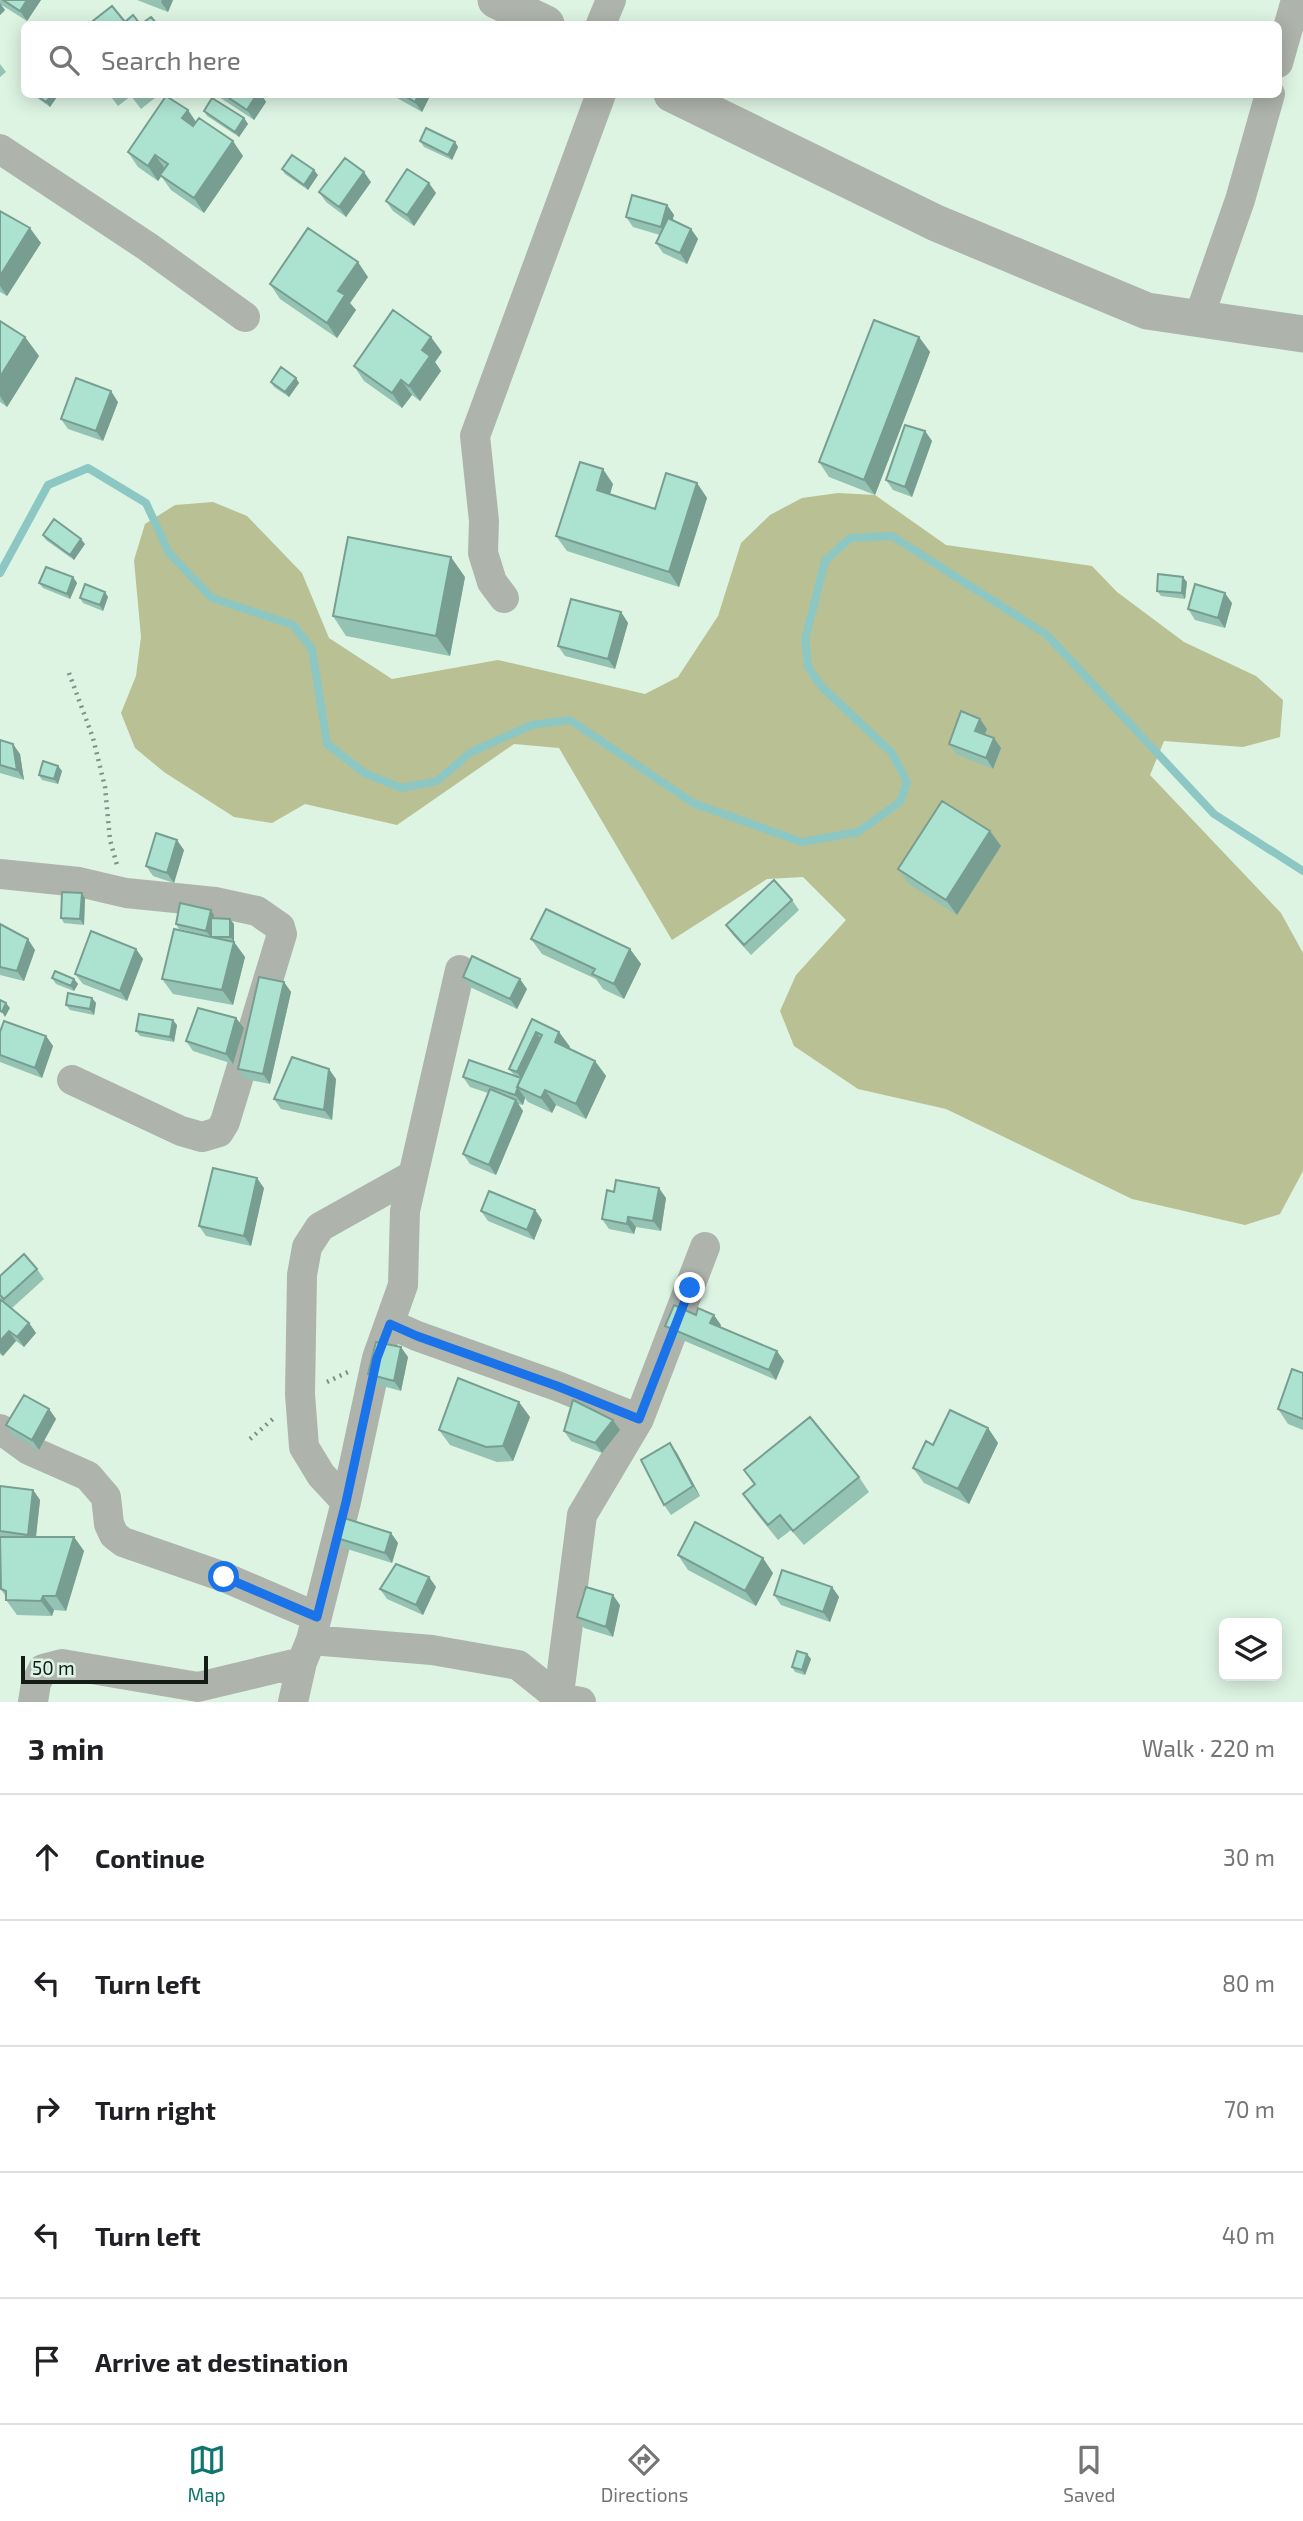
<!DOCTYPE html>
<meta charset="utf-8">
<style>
:root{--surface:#fff;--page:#f2f2f2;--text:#202124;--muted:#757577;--line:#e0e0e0;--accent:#0f766e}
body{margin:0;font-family:"Exo 2",sans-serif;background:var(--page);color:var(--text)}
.controls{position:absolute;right:21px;bottom:21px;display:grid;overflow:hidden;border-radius:10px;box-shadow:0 4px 18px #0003}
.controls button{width:63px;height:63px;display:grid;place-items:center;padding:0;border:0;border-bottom:2px solid var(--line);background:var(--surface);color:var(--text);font:35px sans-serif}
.scale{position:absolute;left:21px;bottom:18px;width:187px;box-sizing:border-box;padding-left:7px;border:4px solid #141c16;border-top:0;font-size:19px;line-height:24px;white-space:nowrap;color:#141c16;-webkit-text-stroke:5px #ddf4e3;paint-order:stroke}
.stop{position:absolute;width:21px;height:21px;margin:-16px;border:5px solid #1a73e8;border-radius:50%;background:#fff}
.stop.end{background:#1a73e8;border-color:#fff;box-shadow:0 2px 7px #0008}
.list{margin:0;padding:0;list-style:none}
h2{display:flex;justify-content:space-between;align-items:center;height:91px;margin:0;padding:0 28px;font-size:30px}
h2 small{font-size:23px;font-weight:400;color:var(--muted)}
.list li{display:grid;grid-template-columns:46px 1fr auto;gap:21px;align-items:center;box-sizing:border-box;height:126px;padding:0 28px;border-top:2px solid var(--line)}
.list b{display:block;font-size:26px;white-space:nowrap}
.list em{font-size:23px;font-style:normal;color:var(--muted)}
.icon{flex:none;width:38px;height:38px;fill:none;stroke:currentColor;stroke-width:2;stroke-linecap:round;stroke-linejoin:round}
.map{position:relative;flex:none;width:1303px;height:1702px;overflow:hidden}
.search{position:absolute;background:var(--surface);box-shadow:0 4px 18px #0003;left:21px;right:21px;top:21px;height:77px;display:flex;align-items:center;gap:18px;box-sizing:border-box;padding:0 24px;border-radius:10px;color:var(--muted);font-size:26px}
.sheet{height:721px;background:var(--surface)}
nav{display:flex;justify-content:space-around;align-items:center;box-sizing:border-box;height:98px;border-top:2px solid var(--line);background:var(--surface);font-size:19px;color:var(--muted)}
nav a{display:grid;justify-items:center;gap:4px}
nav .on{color:var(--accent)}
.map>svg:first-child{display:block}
.green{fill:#b8c094}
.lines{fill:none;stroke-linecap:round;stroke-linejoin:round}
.stream{stroke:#8dc7c4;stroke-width:8}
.path{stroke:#819185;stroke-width:4.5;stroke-dasharray:2 5;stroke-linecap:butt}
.minor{stroke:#aeb4ab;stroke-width:30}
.tertiary{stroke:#aeb4ab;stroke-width:37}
.wall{fill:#94c2b3}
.shaded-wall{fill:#789e92}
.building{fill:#ace2d0;stroke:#789e92;stroke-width:2}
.route{stroke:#1a73e8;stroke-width:9}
</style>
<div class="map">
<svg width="1303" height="1702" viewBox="0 0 1303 1702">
<rect width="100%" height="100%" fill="#ddf4e3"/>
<path class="green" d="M838,493l37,2 71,50 146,21 25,26 67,50 72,34 27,24 -3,37 -37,10 -79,-6 -14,34 131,138 22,40v218l-23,43 -35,11 -113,-26 -186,-90 -88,-20 -64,-43 -14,-35 16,-36 50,-55 -43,-43 -36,2 -95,61 -113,-192 -45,-4 -117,81 -92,-21 -33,19 -38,-6 -70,-45 -29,-24 -14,-35 15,-37 5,-39 -7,-77 11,-36 30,-19 38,-3 34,14 55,57 27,65 63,41 106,-19 147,34 33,-17 40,-61 23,-73 29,-28 32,-17z"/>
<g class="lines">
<path class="stream" d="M0,573l48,-88 40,-17 58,35 23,50 43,45 81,27 19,24 15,95 39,30 36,14 35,-7 34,-29 61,-27 38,-5 123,83 109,39 56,-10 42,-30 7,-20 -15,-29 -70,-66 -14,-20 -3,-27 20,-79 25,-23 42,-2 155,99 167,179 89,57"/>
<path class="path" d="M69,673l24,65 12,49 5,53 7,25
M327,1382l21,-10
M250,1439l24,-21"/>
<path class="minor" d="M601,24l10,-24
M1278,63l18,-63
M0,149l148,98 97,70
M1199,317l41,-117 30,-106
M504,598l-12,-16 -9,-29 1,-32 -9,-85 126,-342
M0,874l79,8 47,11 89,9 42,9 23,16 2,7 -57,188 -6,10 -17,5 -21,-6 -109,-51
M390,1324l27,12 140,50 82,33
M0,1429l29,21 59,26 18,21 3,27 5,11 9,7 101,35 93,40
M346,1502l-25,-27 -17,-28 -4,-53 2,-119 5,-28 13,-20 93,-52
M311,1640l121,10 86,15 41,33 22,4
M33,1702l3,-19 7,-14 19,-5 136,23 104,-25
M293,1702l9,-40 9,-22 35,-138 31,-144 26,-73 2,-74 55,-241
M558,1702l24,-187 57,-96 66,-172"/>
<path class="tertiary" d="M496,0l50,24
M672,94l264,129 211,88 156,23"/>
</g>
<path class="wall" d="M0,0h41l-14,21 -27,-17 5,6 -5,5z
M137,0h36l-5,12z
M0,64l6,8 -6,5z
M32,94h27l-9,13z
M109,94h51l-19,15 -10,-13 -13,10z
M217,94h44l5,8 -12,18 -35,-23z
M390,94h41l-9,18z
M188,110l8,12 47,34 -39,57 -33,-23 -10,-14 -3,5 -20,-14 -10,-15z
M204,111l40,7 4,6 -9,13 -32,-21z
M420,141l35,1 3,5 -6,13 -28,-13z
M282,169l36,6 -10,15 -23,-16z
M371,182l-25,35 -20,-15 -7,-10z
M436,193l-22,33 -21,-15 -7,-10z
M667,205l7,10 -2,5 19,9 7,10 -11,25 -24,-11 -7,-10 4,-8 -27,-8 -7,-10z
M0,211l41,32 -34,53 -7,-4z
M368,277l-18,26 6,7 -19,28 -57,-39 -10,-15z
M0,321l25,16 14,19 -32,51 -7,-5z
M919,337l11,15 -55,143 -46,-18 -10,-15z
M442,352l-7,10 6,9 -21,30 -8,-6 -10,13 -38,-27 -10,-15z
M296,378l3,5 -10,14 -15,-10 -3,-5z
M118,402l-15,39 -35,-12 -7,-10z
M925,431l7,10 -20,56 -19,-7 -7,-10z
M697,483l10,15 -28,89 -112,-36 -11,-15 57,-52 -3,10 45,15z
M43,535l42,9 -11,16 -28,-20z
M73,577l4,6 -7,16 -27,-11 -4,-5z
M465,577l-15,79 -104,-20 -13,-20z
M1187,582l-2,17 -24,-3 -4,-5z
M105,592l3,5 -5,14 -20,-8 -3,-5z
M1232,603l-7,25 -30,-8 -7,-11z
M621,612l7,11 -13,46 -50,-13 -7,-10z
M980,719l7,10 -2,5 16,14 -8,21 -37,-15 -7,-10z
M0,740l20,14 4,26 -24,-7z
M58,766l4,5 -4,13 -16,-4 -3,-5z
M990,831l11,15 -44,69 -48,-31 -11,-15z
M184,850l-10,33 -21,-7 -7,-10z
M85,898l-1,27 -20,-2 -3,-5z
M792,900l7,10 -48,45 -18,-20 -7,-10z
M214,915v3l20,6v18l11,15 -12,48 -60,-11 -11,-15 49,-42v-5l-1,4 -31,-7 -3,-5z
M0,924l35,26 -11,31 -24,-6z
M531,939l99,10 11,15 -17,35 -21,-10 -7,-10 -54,-25z
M136,949l7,10 -16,42 -44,-17 -8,-10z
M463,977l64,12 -10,20 -47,-22z
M52,978l22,1 4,5 -4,7 -18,-7z
M284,982l7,10 -21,92 -25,-5 -7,-10z
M92,998l4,5 -2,12 -24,-5 -4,-5z
M236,1018l8,10 -11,36 -40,-13 -7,-10z
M532,1019l27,13 11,15 -1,1 26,13 11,15 -20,43 -30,-14 -4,8 -24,-11 -3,-4 -2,7 -5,-1 5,7 -27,64 -26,-11 -7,-10 25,-61 -18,-6 -7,-10 51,-2 -5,-6z
M177,1025l-3,17 -34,-6 -4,-5z
M0,1032l46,4 7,10 -11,32 -42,-16z
M336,1079l-4,41 -51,-11 -7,-10z
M264,1188l-13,58 -45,-10 -7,-10z
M666,1198l-5,33 -25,-4 -2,7 -25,-5 -7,-10z
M535,1210l7,10 -8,20 -46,-19 -7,-10z
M37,1269l7,10 -32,29 17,15 7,10 -12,14 -8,-6 -13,15 -3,-2v-55l6,5 -6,-7v-21z
M721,1325l-1,2 64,34 -8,19 -103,-44 -8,-10z
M408,1357l-7,34 -26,-7 -7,-10z
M1303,1373v57l-15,-6 -10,-15z
M49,1409l7,10 -17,31 -26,-15 -7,-10z
M530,1417l-17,44 -16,1 -47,-17 -11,-15z
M613,1420l7,10 -18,23 -31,-12 -7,-10z
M988,1428l10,15 -29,61 -45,-21 -11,-15 20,-23z
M677,1453l23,43 -29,19 -7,-10z
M744,1470l115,7 10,15 -65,53 -13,-15 -13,10 -25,-31 -10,-15 11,-9z
M0,1486l33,4 7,10 -4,37h38l10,14 -18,60 -12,-1 -2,6 -35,-1 -11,-15v-3l-5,-8 -1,-7z
M391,1533l7,10 -6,20 -48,-15 -7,-10z
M678,1555l95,18 -17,33 -68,-36z
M429,1577l7,10 -13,28 -36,-16 -7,-10z
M832,1587l7,10 -9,25 -49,-17 -7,-10z
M620,1605l-7,32 -29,-9 -7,-11z
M807,1654l4,5 -6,16 -10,-3 -3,-5z"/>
<path class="shaded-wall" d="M27,0h14l-14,21 -7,-10z
M162,0h11l-5,12 -7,-10z
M0,3l5,7 -5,5z
M52,94h7l-9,13 -4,-5z
M257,94h4l5,8 -12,18 -7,-10z
M419,94h12l-9,18 -7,-10z
M188,110l10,15 -5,8 -11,-15z
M244,118l4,6 -9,13 -4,-5z
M233,141l10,15 -39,57 -10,-15z
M455,142l3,5 -6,13 -4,-5z
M155,155l11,15 -8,11 -10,-15z
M314,170l4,5 -10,15 -4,-5z
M364,172l7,10 -25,35 -7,-10z
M429,183l7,10 -22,33 -7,-11z
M667,205l7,10 -6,22 -7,-10z
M30,228l11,15 -34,53 -7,-10v-10z
M691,229l7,10 -11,25 -7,-11z
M358,262l10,15 -18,26 6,7 -19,28 -10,-15 11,-32z
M25,337l14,19 -32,51 -7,-11v-19z
M431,337l11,15 -7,10 6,9 -21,30 -11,-15 13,-36z
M919,337l11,15 -55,143 -11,-15z
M296,378l3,5 -10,14 -4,-5z
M401,380l11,15 -10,13 -10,-15z
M111,391l7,11 -15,39 -7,-10z
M925,431l7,10 -20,56 -7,-10z
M603,469l10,15 -6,20 -10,-14z
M697,483l10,15 -28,89 -10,-15z
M81,539l4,5 -11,16 -4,-5z
M451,557l14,20 -15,79 -14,-20z
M73,577l4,6 -7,16 -3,-5z
M1183,577l4,5 -2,17 -3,-6z
M105,592l3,5 -5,14 -3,-6z
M1225,593l7,10 -7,25 -7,-10z
M621,612l7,11 -13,46 -7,-10z
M980,719l7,10 -5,12 -7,-10z
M994,738l7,10 -8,21 -7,-11z
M13,744l7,10 4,26 -7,-10z
M58,766l4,5 -4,13 -4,-5z
M990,831l11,15 -44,69 -11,-15z
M177,840l7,10 -10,33 -7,-10z
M82,893l3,5 -1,27 -4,-6z
M211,910l3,5 -4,21 -4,-5z
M230,919l4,5v18l-4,-5z
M28,939l7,11 -11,31 -7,-10z
M234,942l11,15 -12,48 -11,-15z
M136,949l7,10 -16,42 -7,-10z
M630,949l11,15 -17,35 -10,-15z
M74,979l4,5 -4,7 -3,-5z
M520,979l7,10 -10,20 -7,-10z
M284,982l7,10 -21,92 -7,-10z
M92,998l4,5 -2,12 -4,-6z
M6,1003l4,5 -5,9 -3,-5z
M236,1018l8,10 -11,36 -7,-10z
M173,1020l4,5 -3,17 -4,-5z
M536,1032l11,15 -26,31 -4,-6z
M559,1032l11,15 -5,10 -10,-15z
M46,1036l7,10 -11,32 -7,-10z
M595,1061l11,15 -20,43 -10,-15z
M329,1069l7,10 -4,41 -8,-10z
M518,1088l7,10 -2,7 -8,-10z
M545,1090l11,15 -4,8 -11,-15z
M516,1100l7,11 -27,64 -7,-10z
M257,1178l7,10 -13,58 -7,-10z
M659,1188l7,10 -5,33 -8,-10z
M535,1210l7,10 -8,20 -7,-10z
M628,1217l8,10 -2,7 -7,-10z
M714,1315l7,10 -4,8 -7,-10z
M29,1323l7,10 -12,14 -7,-10z
M9,1331l7,10 -13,15 -3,-4v-11z
M401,1347l7,10 -7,34 -7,-10z
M777,1351l7,10 -8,19 -7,-10z
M519,1402l11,15 -17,44 -10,-15z
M49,1409l7,10 -17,31 -7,-10z
M613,1420l7,10 -18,23 -7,-10z
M988,1428l10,15 -29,61 -11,-15z
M670,1443l7,10 23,43 -7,-10z
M33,1490l7,10 -5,45 -7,-10z
M391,1533l7,10 -6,20 -7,-10z
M74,1537l10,14 -18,60 -10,-15z
M763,1558l10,15 -17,33 -11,-15z
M429,1577l7,10 -13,28 -7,-10z
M832,1587l7,10 -9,25 -7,-10z
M613,1595l7,10 -7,32 -7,-10z
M43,1596l11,14 -2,6 -11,-15z
M807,1654l4,5 -6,16 -3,-5z"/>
<path class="building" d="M3,0h24l-7,11z
M112,6l13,16 8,-7 7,9h-51z
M151,17l6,7h-16z
M35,94h17l-6,8z
M223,94h34l-10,16z
M402,94h17l-4,8z
M166,96l22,14 -6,8 11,8 6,-8 34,23 -39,57 -34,-23 8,-11 -13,-9 -7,11 -20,-14z
M212,98l32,20 -9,14 -31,-21z
M426,128l29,14 -7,13 -28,-14z
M292,155l22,15 -10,15 -22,-16z
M345,158l19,14 -25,35 -20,-15z
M407,169l22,14 -22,32 -21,-14z
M632,195l35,10 -6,22 -35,-10z
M0,211l30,17 -30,48z
M668,218l23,11 -11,24 -24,-10z
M308,228l50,34 -20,29 7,4 -18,28 -57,-39z
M393,310l38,27 -9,13 8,6 -21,30 -8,-6 -9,13 -38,-27z
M874,320l45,17 -55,143 -45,-18z
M0,321l25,16 -25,40z
M281,367l15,11 -11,14 -14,-10z
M76,378l35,13 -15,40 -35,-12z
M905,425l20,6 -20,56 -19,-7z
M580,462l23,7 -6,21 58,19 11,-36 31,10 -28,89 -113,-36z
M54,519l27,20 -11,16 -27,-20z
M348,537l103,20 -15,79 -103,-20z
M46,567l27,10 -6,17 -28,-11z
M1158,574l25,3 -1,16 -25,-2z
M85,584l20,8 -5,13 -20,-7z
M1195,584l30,9 -7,25 -30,-9z
M571,599l50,13 -13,47 -50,-13z
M961,711l19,8 -5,12 19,7 -8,20 -37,-14z
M0,740l13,4 4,26 -17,-5z
M43,761l15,5 -4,13 -15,-4z
M942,801l48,30 -44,69 -48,-31z
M156,833l21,7 -10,33 -21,-7z
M774,880l18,20 -48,45 -18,-20z
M62,892l20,1 -2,26 -19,-1z
M180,903l31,7 -5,21 -30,-7z
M546,909l84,40 -16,35 -22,-10 3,-5 -64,-30z
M211,918l19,1v18h-19z
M0,924l28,15 -11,32 -17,-4z
M174,929l60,13 -12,48 -60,-11z
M91,931l45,18 -16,42 -45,-17z
M472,956l48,23 -10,20 -47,-22z
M55,971l19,8 -3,7 -19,-8z
M259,977l25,5 -21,92 -25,-5z
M68,993l24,5 -2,11 -24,-4z
M0,1000l6,3 -4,9 -2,-1z
M198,1008l38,10 -10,36 -40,-13z
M139,1014l34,6 -3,17 -34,-6z
M532,1019l27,13 -4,10 40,19 -19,43 -31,-14 -4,8 -24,-11 25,-52 -6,-3 -19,40 -8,-3z
M4,1021l42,15 -11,32 -35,-13v-23z
M292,1057l37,12 -5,41 -50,-11z
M469,1060l52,18 -4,9h1l-3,8 -52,-18z
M490,1089l26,11 -27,65 -26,-11z
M213,1168l44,10 -13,58 -45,-10z
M616,1180l43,8 -6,33 -25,-4 -1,7 -25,-5 5,-29 7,2z
M489,1191l46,19 -8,20 -46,-19z
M24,1254l13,15 -33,30 -4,-4v-19z
M0,1299l29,24 -12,14 -8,-6 -9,10z
M674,1305l22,10 2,-7 16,7 -4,8 67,28 -8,19 -104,-44z
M376,1342l25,5 -7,34 -26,-7z
M1292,1369l11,4v46l-25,-10z
M458,1378l61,24 -16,44 -17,1 -47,-17z
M24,1395l25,14 -17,31 -26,-15z
M573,1400l40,20 -18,23 -31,-12z
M950,1410l38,18 -30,61 -45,-21 13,-27 7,4z
M810,1417l49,60 -66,54 -13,-16 -12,10 -25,-31 12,-10 -11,-14z
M670,1443l23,43 -29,19 -23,-45z
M0,1486l33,4 -5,45 -28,-4z
M344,1518l47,15 -6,20 -48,-15z
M695,1522l68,36 -18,33 -67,-36z
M0,1537h74l-18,59h-13l-2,5 -35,-1v-9l-5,-2z
M396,1564l33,13 -13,28 -36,-16z
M782,1570l50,17 -9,25 -49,-17z
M586,1587l27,8 -7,32 -29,-10z
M797,1651l10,3 -5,16 -10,-3z"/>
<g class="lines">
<path class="route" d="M224,1577l93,40 29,-115 31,-144 13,-34 27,12 140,50 82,33 51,-131"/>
</g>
</svg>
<div class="controls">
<button><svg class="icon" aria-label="layers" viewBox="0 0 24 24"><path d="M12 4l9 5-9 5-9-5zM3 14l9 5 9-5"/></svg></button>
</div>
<div class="scale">50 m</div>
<div class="stop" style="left:224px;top:1577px"></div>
<div class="stop end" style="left:690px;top:1288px"></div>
<div class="search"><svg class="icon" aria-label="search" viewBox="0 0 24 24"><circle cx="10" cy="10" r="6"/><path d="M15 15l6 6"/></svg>Search here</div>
</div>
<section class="sheet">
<h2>3 min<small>Walk · 220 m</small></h2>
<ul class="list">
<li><svg class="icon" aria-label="ahead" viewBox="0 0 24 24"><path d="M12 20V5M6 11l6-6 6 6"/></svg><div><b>Continue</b></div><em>30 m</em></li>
<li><svg class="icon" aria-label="left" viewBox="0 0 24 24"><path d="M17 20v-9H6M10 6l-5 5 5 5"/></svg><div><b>Turn left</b></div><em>80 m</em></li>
<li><svg class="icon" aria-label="right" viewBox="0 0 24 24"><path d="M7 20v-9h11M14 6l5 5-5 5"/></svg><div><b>Turn right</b></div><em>70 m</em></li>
<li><svg class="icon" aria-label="left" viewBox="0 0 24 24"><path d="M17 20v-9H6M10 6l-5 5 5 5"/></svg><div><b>Turn left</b></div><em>40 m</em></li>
<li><svg class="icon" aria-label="arrive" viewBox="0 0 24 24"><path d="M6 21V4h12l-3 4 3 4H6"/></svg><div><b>Arrive at destination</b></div></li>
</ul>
</section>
<nav>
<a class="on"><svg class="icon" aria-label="map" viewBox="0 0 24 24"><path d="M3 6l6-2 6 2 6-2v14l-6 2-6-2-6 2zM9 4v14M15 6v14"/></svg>Map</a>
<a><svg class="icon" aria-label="directions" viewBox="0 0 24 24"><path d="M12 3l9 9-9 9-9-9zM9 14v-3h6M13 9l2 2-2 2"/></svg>Directions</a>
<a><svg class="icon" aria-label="saved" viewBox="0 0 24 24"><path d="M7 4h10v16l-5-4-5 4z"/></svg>Saved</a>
</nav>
